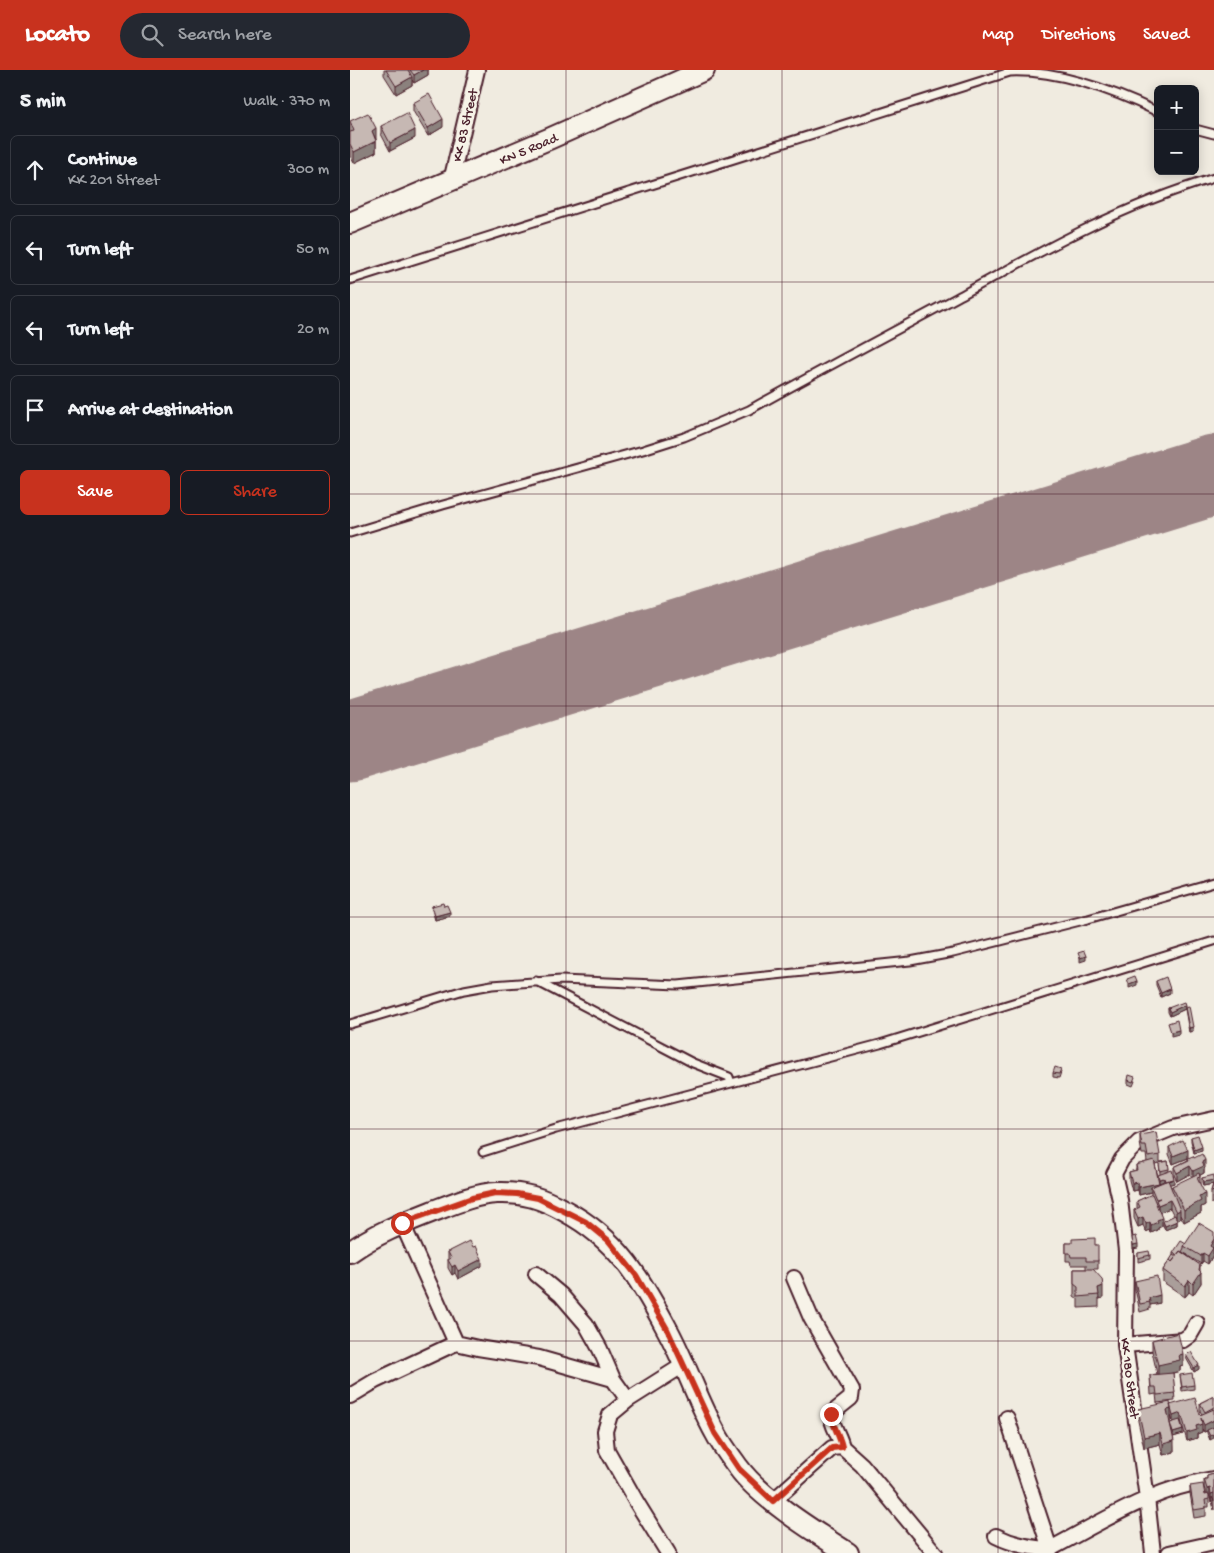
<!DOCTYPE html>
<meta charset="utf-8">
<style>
:root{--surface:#171b24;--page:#242831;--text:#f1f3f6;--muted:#9ea1a6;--line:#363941;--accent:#c8321e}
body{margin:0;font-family:"Gochi Hand",sans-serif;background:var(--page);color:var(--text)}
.controls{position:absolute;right:15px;top:15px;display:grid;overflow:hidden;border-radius:8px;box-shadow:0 2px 12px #0003}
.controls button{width:45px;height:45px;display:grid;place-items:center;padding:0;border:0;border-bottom:1px solid var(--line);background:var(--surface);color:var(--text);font:25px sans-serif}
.stop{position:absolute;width:15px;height:15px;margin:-11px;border:4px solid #c8321e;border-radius:50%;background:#fff}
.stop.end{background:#c8321e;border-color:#fff;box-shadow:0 1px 5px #0008}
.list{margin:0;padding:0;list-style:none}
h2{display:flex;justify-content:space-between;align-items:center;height:65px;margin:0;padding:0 20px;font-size:21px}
h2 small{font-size:16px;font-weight:400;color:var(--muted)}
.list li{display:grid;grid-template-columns:32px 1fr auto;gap:15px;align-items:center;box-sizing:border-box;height:70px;margin:0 10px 10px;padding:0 10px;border:1px solid var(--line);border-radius:8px}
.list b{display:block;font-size:19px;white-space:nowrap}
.list p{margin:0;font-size:16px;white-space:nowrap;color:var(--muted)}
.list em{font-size:16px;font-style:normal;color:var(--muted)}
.actions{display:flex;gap:10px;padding:15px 20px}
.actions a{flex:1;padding:11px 0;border:1px solid var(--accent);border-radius:8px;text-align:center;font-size:18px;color:var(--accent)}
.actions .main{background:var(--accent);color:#fff}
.icon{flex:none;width:28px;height:28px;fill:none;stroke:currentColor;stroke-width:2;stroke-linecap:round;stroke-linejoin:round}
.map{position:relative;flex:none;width:864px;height:1483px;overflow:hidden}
header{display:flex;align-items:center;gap:30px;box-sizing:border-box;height:70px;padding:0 25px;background:var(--accent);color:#fff}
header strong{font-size:24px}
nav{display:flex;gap:28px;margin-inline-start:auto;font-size:18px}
.search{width:350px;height:45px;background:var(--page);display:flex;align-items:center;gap:12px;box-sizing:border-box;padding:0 18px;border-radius:28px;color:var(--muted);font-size:19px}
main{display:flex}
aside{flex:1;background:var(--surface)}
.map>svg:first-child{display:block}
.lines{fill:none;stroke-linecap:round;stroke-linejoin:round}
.runway{stroke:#9d8586;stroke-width:81}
.service-casing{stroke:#4a1f2b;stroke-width:11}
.minor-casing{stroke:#4a1f2b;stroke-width:18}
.secondary-casing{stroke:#4a1f2b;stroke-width:24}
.service{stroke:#f7f3e8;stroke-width:7}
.minor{stroke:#f7f3e8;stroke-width:14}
.secondary{stroke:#f7f3e8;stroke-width:20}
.wall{fill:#aa9e9a;stroke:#4a1f2b;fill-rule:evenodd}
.shaded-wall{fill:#8b817d;stroke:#4a1f2b}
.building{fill:#c6b8b3;stroke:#4a1f2b}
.route{stroke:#c8321e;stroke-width:6}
.grid{fill:none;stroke:#4a1f2b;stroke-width:1;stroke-opacity:0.55}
.labels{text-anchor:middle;stroke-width:5;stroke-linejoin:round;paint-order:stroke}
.street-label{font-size:14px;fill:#4a1f2b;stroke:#f7f3e8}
</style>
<header>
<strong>Locato</strong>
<div class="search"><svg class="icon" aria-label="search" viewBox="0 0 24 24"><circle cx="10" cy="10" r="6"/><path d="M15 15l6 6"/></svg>Search here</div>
<nav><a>Map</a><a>Directions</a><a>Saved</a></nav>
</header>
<main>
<aside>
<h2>5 min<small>Walk · 370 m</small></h2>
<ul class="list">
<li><svg class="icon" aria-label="ahead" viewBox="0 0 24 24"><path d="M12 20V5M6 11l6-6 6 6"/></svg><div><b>Continue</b><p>KK 201 Street</p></div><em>300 m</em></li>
<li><svg class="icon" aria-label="left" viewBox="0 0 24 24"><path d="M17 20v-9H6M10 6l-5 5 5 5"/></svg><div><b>Turn left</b></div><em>50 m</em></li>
<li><svg class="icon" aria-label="left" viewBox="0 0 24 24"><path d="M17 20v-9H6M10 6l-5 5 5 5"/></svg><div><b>Turn left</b></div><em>20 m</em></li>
<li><svg class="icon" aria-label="arrive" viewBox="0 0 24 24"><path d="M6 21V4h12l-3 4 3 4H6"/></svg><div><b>Arrive at destination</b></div></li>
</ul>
<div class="actions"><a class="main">Save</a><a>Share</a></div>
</aside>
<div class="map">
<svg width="864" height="1483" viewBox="0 0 864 1483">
<rect width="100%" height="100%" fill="#f0ebe0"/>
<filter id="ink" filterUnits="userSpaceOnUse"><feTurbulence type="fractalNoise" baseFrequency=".02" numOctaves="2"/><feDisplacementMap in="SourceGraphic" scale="10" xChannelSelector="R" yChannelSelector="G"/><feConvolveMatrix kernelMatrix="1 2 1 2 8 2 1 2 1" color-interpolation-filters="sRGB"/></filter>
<g filter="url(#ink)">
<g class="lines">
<path class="runway" d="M0,671l864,-266"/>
<defs>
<path id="service" d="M845,59l19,5
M0,210l660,-208c50,-2 104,19 148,40
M0,463l93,-28 200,-55 41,-13 65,-27c68,-38 138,-75 207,-112 83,-46 166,-93 258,-120
M186,911l157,82 36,14 2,6
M0,954l114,-34 28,-5 69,-5 117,5 232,-24 43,-8 135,-34 126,-36
M133,1082l73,-23 324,-85 334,-103"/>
<path id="minor" d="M101,111l26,-111
M52,1153l54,120 22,5 61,10 74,21
M186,1204l25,21 25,29 14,25 13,30 15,21
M444,1208l17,40 41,72 -1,8 -20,16c0,11 9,22 11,33
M775,1275l58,-5 7,-5 7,-12
M0,1326l25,-15 81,-38
M423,1431l59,-53 10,-1 20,18 73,88
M646,1466c18,9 34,12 54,13l-43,-131
M318,1483l-31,-50 -30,-53 -2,-19 5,-16 18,-15 57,-36
M700,1483v-4c53,-28 104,-61 164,-70
M803,1483l-6,-55 -22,-153 1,-94 -6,-51 -6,-26 8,-15 17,-17 34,-14 41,-9
M819,1483l45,-10"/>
<path id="secondary" d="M0,153l201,-85 153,-68
M0,1182c25,-18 53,-29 81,-40 21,-8 44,-18 66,-19 26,-1 45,5 68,18 52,28 75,67 102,118 18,33 30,70 48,103 6,12 15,24 23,35 22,31 77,65 110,86"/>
</defs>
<use href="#service" class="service-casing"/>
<use href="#minor" class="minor-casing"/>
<use href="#secondary" class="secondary-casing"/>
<use href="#service" class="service"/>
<use href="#minor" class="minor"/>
<use href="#secondary" class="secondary"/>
</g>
<path class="wall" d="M34,0h44v5l-14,8 -2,-3v5l-16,9 -12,-19z
M63,33l30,24 -15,9 -15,-25z
M0,51l26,18v13l-22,11 -4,-7z
M31,56l34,12 -25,13 -9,-17z
M82,836h12l6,10 -15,4 -3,-10z
M806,911l14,12 -9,4 -5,-12z
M835,937l8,24 -4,1 -4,-23 -15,7 -2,-4v-4z
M711,1002l-2,6 -6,-1v-4z
M778,1010l7,1 -2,5 -5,-2z
M790,1065l20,20v7l8,-1 1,10 5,12 -5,1 2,3 21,-10 -2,-3 -13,7 -3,-6v-8l14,-7v-2h6l11,10 -1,1v4l-4,2v9l5,21 -4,2v6l-17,9 -4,-7v3l-3,1v6l-12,5 -2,-5v-4l11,-5 -4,-8 -10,4 2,14 -4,2v2l-7,3 -1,-3 -4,2 -3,-7 -5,2 -4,-9v-8l3,-1v-8l14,-6v-3l-12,3 -1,-5 -6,1 -3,-11v-8l7,-2v-5l11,-3 -1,-8h-4l-2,-11zM809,1093l1,11 -2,2 -3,-12z
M841,1067l11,14 -8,2 -3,-12z
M819,1077l19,11 -15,6 -4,-10z
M864,1107v30v-3l-3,-1v-12l2,-7 -10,2 -1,-4v-4z
M716,1173l29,2 3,16v8h-5l10,29 -4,1v8l-21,1v-9l-4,-3v-27h12v-4h-15l-1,-4h-4z
M836,1174l27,5v6l-5,9 -5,-3 -2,3 -13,-8 12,15 1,12 -8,12 -4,-3 -4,5 -22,-15v-12l10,-14v-3z
M98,1182l34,14 -24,13 -3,-6 -3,2 -4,-7z
M788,1183l12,2v4l-12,3z
M785,1211l25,22 -10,2v4l-10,3 -5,-23z
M802,1270l31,25 -3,1v5l-7,2 2,28 -18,2 -1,-9 -5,1 -1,-20 7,-1 -5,-23z
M836,1285l13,14 -5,3 -8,-14z
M830,1305l14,10v4l-12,2z
M864,1326l-4,44 -3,-7v-2l-3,1 -2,-3v3l-5,2v4l-10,3 -6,-20 2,13 -10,3 1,15 -11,3 -3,-11 -16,4 -6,-27v-12l32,-4 30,10 2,-1 -2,-3v-8zM821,1346l2,6 -3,3 -1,-4h2z
M864,1404v36l-2,-9 -1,1 -1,-6h-1v11h-3v9l-12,2 -4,-25v-7l16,8 -2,-7v-8h3v-3z"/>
<path class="shaded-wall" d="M73,0h5v5l-14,8v-8z
M62,7v8l-16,9v-8z
M93,49v8l-15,9v-8z
M26,58v12l-4,-9z
M65,60v8l-25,13v-8z
M26,71v11l-22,11v-11z
M100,842v4l-15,4v-4z
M736,886v4l-6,2v-4z
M787,911v4l-8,3v-4z
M820,919v4l-9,4v-4z
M835,935v4l-15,7v-4z
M843,957v4l-4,1v-4z
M829,960v4l-8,2v-4z
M852,1077v4l-8,2v-3z
M838,1080v8l-15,6v-8z
M855,1090v8l-1,1v4l-11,6v-8l9,-9z
M840,1096v8l-13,7v-8z
M814,1108v3l-5,2v8l-8,-4v5l-12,3v-8l20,-4v-4z
M824,1109v4l-9,3v-4z
M864,1110v4l-11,2v-4z
M788,1112v8l-6,1v-8z
M855,1124v11l-4,2v6l-17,9v-12l15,-14z
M820,1130v8l-12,5v-8z
M830,1140v8l-4,2v-8z
M793,1147v8l-5,2v-8z
M812,1148v8l-4,2v2l-7,3v-8l6,-5z
M827,1151v4l-12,5v-4z
M800,1152v8l-4,2v-8z
M864,1169l-1,16 -5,9v-8l2,-10z
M788,1174v4l-5,1v-4z
M853,1183v8l-2,3v-8z
M132,1189v7l-24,13v-8z
M105,1195v8l-3,2v-8z
M850,1195v9l1,-2v11l-8,12v-11l6,-14z
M839,1210v12l-4,5v-11z
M753,1216v12l-4,1 -1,-11z
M810,1225v8l-10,2 -1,-7z
M833,1284v11l-3,1v5l-22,6v-12l21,-10z
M849,1295v4l-5,3v-4z
M821,1339v12l-4,1v-12z
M831,1343v8l-8,3v-8z
M864,1350v8l-10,4v-7z
M852,1354v8l-5,2v4l-10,3v-8l9,-7z
M833,1360v4l-10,3v-4z
M810,1363v11l-16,4v-11z
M864,1364v4l-4,2v-4z
M824,1371v11l-11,3v-11z
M860,1418v8l-3,1v-8z
M864,1423v8l-2,-4v4l-1,1v-8z"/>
<path class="building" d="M36,0h22l4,7 -16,9z
M60,0h13l-9,5z
M79,24l14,25 -15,9 -15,-25z
M18,43l8,15 -4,3 4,10 -22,11 -4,-8v-12l4,-1 -4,-10z
M57,43l8,17 -25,13 -9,-17z
M93,833l1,3 3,-1 3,7 -15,4 -3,-10z
M734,881l2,5 -6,2 -2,-5z
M785,906l2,5 -8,3 -2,-5z
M816,907l4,12 -9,4 -5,-12z
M834,932l1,3 -15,7 -2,-4z
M839,936l4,21 -4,1 -4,-21z
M827,950l2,10 -8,2 -3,-9z
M705,997l6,2 -2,5 -6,-1z
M779,1005l6,2 -2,5 -5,-2z
M806,1062l4,23 -12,2 -2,-11h-4l-2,-11z
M848,1065l4,12 -8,3 -3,-13z
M833,1070l5,10 -15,6 -4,-9z
M852,1084l3,6 -3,2 2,4 -11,5 -3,-5 -13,7 -3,-6 15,-7 -1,-2 5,-2 1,2z
M804,1090l5,23 -20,4 -1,-5 -6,1 -3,-11 8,-2 -1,-5z
M818,1091l1,8 -9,2 -1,-8z
M822,1100l2,9 -9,2 -1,-3 -5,1 -1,-4z
M849,1103l1,4 -3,1 8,16 -6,2 2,5 -17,9 -12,-24z
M864,1105v5l-11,2 -1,-4z
M818,1110l12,30 -4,2 -6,-12 -12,5 -2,-5 4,-2 -4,1 -5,-12z
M864,1112v10l-3,-1z
M802,1124l10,24 -5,2 1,2 -7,3 -1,-3 -4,2 -3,-7 -5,2 -4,-9 6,-3 -3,-6z
M825,1145l2,6 -12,5 -2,-5z
M849,1153l15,9v7l-4,7 3,2 -5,8 -5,-3 -2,3 -17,-10z
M786,1166l2,8 -5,1 -1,-8z
M745,1168v7h3v16h-12v-4h-15l-1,-4h-4v-10h6v-4z
M120,1171l3,6 3,-1 6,13 -24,12 -3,-6 -3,2 -4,-7 3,-2 -3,-6z
M831,1171l5,3 -2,2v2l-2,4 6,3v1l-8,-5 -3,4 -4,-2z
M799,1181l1,4 -12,3v-5z
M830,1181l20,14 -1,5 2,2 -8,12 -4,-4 -4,6 -22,-16 7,-10 2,2z
M823,1185l3,2 -4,5 -2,-2z
M724,1199h19l9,10 1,7 -5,2 1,7 -21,2v-10l-4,-3z
M807,1206l3,19 -11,3 1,4 -10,2 -5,-23z
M828,1263l5,21 -4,1 1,5 -22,5 -6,-25z
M841,1282l8,13 -5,3 -8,-13z
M823,1303l2,20 -18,2 -1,-8h-5l-1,-12z
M842,1303l2,12 -12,2 -2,-12z
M864,1326v11l-9,5 -5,-9z
M845,1328l5,17 14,-6v11l-10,5 -3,-7 1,6 -6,2 1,4 -10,3 -6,-20 -8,3 -3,-11z
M820,1332l1,7 -4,1 7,31 -11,3 -3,-11 -16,4 -6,-28z
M830,1350l3,10 -10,3 -3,-10z
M864,1357v7l-4,2 -3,-6z
M864,1404v19l-3,1 -1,-6 -3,1 -3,-10h3v-3z
M853,1414l2,11 4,-1v5l-4,1 1,8 -12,2 -4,-24z"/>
</g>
<g class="lines" filter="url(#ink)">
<path class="route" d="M52,1153l70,-25 23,-5 22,1 21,4 48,24 22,18 28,35 31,54 48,104 24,36 34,32 59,-53 10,-1c-2,-11 -10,-22 -11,-33"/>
</g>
<path class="grid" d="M216,0v1483M432,0v1483M648,0v1483M0,212h864M0,424h864M0,636h864M0,847h864M0,1059h864M0,1271h864"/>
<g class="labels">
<g class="street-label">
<text transform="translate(114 55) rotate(-77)" y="5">KK 83 Street</text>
<text transform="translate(178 78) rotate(-23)" y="5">KN 5 Road</text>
<text transform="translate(781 1308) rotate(83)" y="5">KK 180 Street</text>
</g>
</g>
</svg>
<div class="controls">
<button>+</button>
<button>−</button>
</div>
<div class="stop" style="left:52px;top:1153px"></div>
<div class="stop end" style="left:481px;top:1344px"></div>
</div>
</main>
